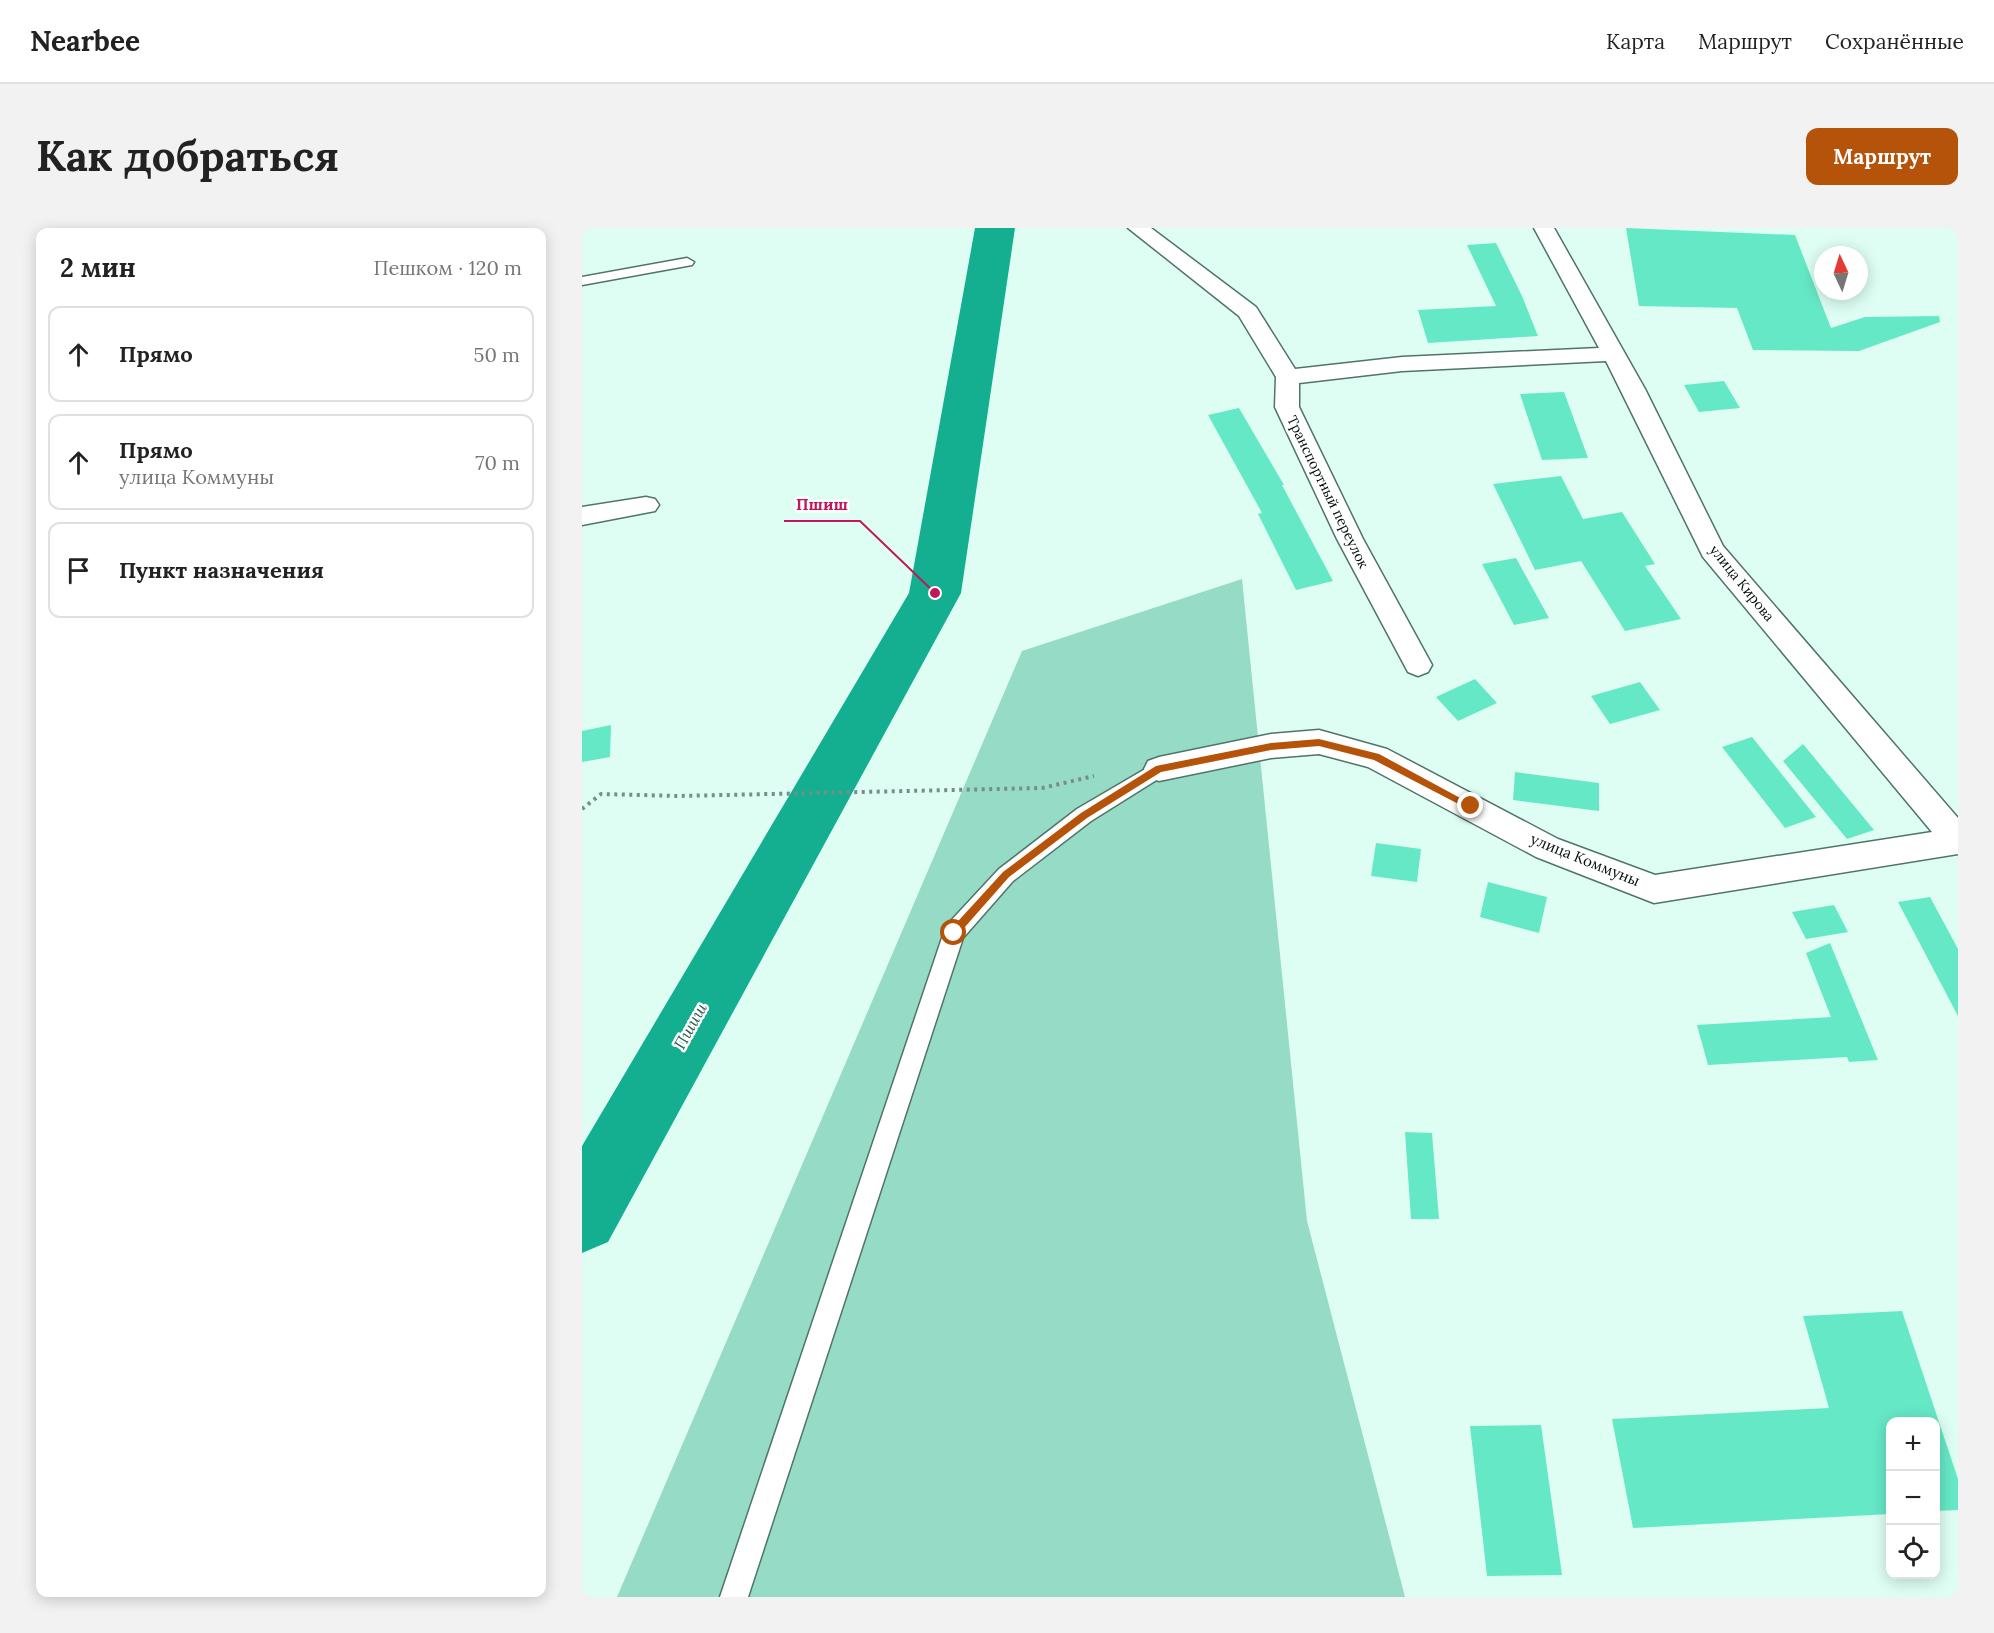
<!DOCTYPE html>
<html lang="ru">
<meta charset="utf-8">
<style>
:root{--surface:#fff;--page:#f2f2f2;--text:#222;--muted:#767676;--line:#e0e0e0;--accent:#b45309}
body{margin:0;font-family:Lora,serif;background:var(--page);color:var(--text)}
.controls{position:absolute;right:18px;bottom:18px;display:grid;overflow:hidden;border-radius:12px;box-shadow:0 3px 15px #0003}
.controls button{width:54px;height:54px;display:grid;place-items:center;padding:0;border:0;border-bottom:2px solid var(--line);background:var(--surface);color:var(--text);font:30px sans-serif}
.compass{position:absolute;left:1232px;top:18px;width:54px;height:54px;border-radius:50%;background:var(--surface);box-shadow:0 3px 15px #0003;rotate:356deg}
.stop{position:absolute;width:18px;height:18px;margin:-14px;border:4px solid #b45309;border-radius:50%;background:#fff}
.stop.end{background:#b45309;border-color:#fff;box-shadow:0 2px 6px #0008}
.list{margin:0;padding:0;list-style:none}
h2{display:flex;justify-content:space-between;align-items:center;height:78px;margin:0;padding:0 24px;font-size:26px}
h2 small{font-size:20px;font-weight:400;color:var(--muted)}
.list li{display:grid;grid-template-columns:39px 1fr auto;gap:18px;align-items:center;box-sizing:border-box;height:96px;margin:0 12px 12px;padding:0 12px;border:2px solid var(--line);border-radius:12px}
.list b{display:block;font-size:22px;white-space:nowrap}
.list p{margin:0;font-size:20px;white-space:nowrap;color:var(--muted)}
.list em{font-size:20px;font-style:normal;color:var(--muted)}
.icon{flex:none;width:33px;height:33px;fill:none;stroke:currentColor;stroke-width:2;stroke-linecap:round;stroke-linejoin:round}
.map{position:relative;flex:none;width:1376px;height:1369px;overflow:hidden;border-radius:12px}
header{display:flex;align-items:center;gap:36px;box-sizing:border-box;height:84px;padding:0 30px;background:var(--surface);border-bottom:2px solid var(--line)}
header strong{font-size:28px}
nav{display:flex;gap:33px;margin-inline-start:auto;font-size:21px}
.intro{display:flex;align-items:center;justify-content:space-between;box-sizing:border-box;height:144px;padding:0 36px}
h1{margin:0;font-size:42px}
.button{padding:15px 27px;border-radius:12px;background:var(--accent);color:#fff;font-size:21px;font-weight:700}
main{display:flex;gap:36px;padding:0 36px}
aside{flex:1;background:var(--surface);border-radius:12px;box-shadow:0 3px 15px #0003}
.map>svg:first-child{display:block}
.green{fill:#96dbc6}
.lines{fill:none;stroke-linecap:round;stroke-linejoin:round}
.river{fill:#14af90;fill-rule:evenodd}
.building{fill:#65e8c6}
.service-casing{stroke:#507469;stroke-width:3}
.minor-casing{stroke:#507469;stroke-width:3}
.path{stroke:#778e86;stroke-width:4;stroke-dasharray:3 4.5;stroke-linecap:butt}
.service{fill:#fff;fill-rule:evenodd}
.minor{fill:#fff;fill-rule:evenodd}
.route{fill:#b45309}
.labels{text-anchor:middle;stroke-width:5;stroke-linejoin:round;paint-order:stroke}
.far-street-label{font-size:14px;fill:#030f0b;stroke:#fff}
.street-label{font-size:15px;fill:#030f0b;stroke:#fff}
.water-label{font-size:16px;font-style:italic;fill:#285e50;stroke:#fff}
.leader{fill:none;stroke:#c2185b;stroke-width:2}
.callout-dot{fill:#c2185b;stroke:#fff;stroke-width:2}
.callout-label{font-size:16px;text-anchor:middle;font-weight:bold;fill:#c2185b;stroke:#fff;stroke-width:5;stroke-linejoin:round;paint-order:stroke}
</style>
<header>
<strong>Nearbee</strong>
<nav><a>Карта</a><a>Маршрут</a><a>Сохранённые</a></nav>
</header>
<div class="intro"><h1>Как добраться</h1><a class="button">Маршрут</a></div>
<main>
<aside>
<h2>2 мин<small>Пешком · 120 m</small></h2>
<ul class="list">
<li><svg class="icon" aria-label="ahead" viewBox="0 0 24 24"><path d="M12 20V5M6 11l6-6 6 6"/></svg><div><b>Прямо</b></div><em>50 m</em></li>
<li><svg class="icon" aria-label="ahead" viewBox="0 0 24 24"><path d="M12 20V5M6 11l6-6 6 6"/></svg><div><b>Прямо</b><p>улица Коммуны</p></div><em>70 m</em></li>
<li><svg class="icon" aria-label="arrive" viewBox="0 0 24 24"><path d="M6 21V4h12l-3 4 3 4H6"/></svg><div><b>Пункт назначения</b></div></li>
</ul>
</aside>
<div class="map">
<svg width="1376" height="1369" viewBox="0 0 1376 1369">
<rect width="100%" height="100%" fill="#defef3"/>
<path class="green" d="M660,351l65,642 98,376h-788l405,-946z"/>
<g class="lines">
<path class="river" d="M393,0h40l-54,365 -353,649 -26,11v-107l327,-553z"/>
</g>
<path class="building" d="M1044,0l169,7 36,93 34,-11 74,-1 1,6 -81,29 -106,-1 -16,-42 -98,-2z
M914,15l26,53 16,40 -110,7 -10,-33 78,-4 -29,-61z
M1142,153l16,27 -41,4 -15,-27z
M982,164l24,66 -46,2 -22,-66z
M657,180l45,77h-2l51,96 -37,9 -38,-76 4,-1 -54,-98z
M979,248l22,43 39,-7 33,52 -10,2 36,53 -56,12 -44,-70 -46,9 -42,-86z
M934,330l33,60 -35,7 -32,-61z
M893,451l22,24 -39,18 -22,-24z
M1058,454l20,28 -50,14 -19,-28z
M29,497l-1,32 -28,5v-31z
M1170,509l64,80 -31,11 -63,-81z
M1221,516l71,86 -27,9 -64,-78z
M933,544l84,11v28l-86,-11z
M794,615l45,6 -4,33 -46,-6z
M906,654l59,15 -8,36 -59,-16z
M1348,669l28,52v67l-60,-114z
M1252,677l14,27 -42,7 -14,-27z
M1248,715l48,117 -29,2 -2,-5 -139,8 -11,-40 134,-8 -25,-64z
M823,904l27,1 7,86h-28z
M1320,1083l56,168v31l-23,1v-89h-45v92l-257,14 -21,-109 217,-11 -26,-92z
M959,1197l21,150 -75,1 -17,-150z"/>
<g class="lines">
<defs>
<path id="service" d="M105,30l7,4 -2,3 -110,20v-8z
M577,533l7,3 3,5 -3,5 -75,47 -78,60 -50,57 -215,659h-28l226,-671 53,-57 78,-60z"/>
<path id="minor" d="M546,0h23l105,79 39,62 107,-12 197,-9 -65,-120h20l91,161 78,157 235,272v36l-304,49 -118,-46 -168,-90 -49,-13 -48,4 -112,23 -11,-4 -4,-8 4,-8 11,-4 112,-23 48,-4 68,19 171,90 97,36 277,-43 -229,-275 -97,-196 -204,10 -103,12v24l64,132 69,126 -4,7 -10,4 -10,-4 -71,-133 -62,-132 1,-30 -37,-61z
M64,269l9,2 4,6 -4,6 -73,14v-18z"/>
</defs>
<use href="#service" class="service-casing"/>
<use href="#minor" class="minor-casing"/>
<path class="path" d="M0,581l19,-15 78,2 363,-8 52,-12"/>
<use href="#service" class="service"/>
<use href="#minor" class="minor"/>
</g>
<path class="route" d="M737,511l60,15 96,52 -7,3 -94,-49 -55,-14 -48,4 -110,22 -74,46 -78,59 -52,59h-7v-6l53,-58 78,-59 75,-47 115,-23z"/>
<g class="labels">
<g class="far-street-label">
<text transform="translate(746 264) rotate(64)" y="5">Транспортный переулок</text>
<text transform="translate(1160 355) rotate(51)" y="5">улица Кирова</text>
</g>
<g class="street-label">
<text transform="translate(1003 632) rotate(22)" y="5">улица Коммуны</text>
</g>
<g class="water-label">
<text transform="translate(108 798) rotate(-61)" y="6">Пшиш</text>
</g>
</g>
<path class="leader" d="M353 365L278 293H202"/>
<circle class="callout-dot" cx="353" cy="365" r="6"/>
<g class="callout-label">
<text x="240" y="282">Пшиш</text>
</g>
</svg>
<div class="controls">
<button>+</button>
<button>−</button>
<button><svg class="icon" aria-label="locate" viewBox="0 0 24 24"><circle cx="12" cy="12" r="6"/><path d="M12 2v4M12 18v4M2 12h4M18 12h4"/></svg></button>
</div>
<svg class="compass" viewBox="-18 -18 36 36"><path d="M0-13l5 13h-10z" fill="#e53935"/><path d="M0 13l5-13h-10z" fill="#767676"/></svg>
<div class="stop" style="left:372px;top:705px"></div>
<div class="stop end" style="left:889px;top:578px"></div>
</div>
</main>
